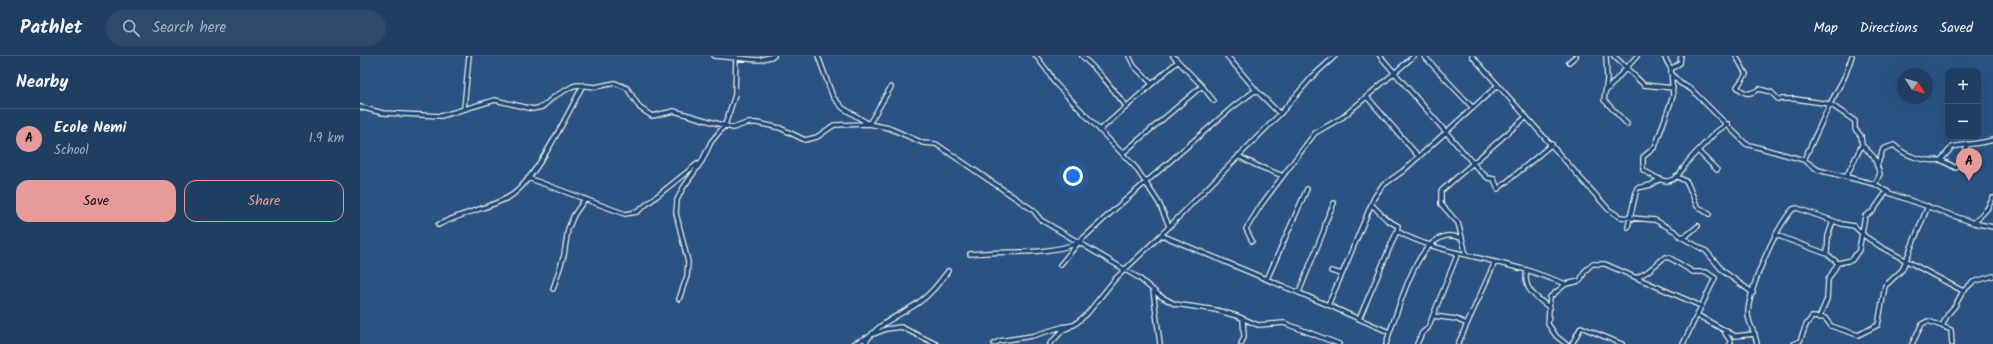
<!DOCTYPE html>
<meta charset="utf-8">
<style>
:root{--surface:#203e62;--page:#2d496b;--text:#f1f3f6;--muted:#a2aebe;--line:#3d5777;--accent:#e69b98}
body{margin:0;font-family:Kalam,sans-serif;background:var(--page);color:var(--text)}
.controls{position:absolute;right:12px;top:12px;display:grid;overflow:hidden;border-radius:8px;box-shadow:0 4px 16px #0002}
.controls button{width:36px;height:36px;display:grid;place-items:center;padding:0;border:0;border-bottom:1px solid var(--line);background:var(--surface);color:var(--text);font:20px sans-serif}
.compass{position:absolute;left:1537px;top:12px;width:36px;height:36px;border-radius:50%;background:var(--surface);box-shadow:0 4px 16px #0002;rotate:126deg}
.you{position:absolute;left:713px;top:120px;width:14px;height:14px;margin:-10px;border:3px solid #fff;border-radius:50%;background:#1a73e8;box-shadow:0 0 0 6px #1a73e833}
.badge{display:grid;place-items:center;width:26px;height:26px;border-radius:50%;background:var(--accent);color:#111;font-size:13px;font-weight:700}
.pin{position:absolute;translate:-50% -33px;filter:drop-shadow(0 1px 2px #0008)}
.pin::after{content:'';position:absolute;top:21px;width:14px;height:12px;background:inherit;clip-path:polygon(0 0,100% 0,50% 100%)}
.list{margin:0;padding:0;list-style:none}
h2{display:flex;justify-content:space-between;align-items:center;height:52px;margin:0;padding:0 16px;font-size:17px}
h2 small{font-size:13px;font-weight:400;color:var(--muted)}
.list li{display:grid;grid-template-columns:26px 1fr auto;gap:12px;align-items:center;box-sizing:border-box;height:60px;padding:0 16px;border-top:1px solid var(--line)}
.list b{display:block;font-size:15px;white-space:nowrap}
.list p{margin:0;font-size:13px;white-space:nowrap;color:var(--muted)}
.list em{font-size:13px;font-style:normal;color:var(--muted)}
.actions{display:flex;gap:8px;padding:12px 16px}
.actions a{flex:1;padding:9px 0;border:1px solid var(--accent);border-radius:12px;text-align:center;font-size:14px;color:var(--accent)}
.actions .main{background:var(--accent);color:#111}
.icon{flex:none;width:22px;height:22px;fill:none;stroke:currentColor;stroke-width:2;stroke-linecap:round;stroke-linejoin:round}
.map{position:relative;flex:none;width:1633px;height:288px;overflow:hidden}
header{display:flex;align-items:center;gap:24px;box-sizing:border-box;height:56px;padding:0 20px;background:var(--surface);border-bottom:1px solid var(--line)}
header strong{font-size:19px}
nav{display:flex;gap:22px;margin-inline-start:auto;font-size:14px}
.search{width:280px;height:36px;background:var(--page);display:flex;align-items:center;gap:10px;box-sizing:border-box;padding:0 14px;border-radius:22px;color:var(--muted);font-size:15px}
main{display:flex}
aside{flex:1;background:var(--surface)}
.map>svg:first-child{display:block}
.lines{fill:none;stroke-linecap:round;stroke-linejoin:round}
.street-casing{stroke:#f4f1e8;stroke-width:6}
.street{stroke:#1f4a7a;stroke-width:3.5}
</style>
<header>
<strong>Pathlet</strong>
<div class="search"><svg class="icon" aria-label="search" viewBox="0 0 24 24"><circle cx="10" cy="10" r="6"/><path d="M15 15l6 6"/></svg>Search here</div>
<nav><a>Map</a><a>Directions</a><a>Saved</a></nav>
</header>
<main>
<aside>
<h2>Nearby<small></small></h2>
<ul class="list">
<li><span class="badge">A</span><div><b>Ecole Nemi</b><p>School</p></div><em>1.9 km</em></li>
</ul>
<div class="actions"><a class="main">Save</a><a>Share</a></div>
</aside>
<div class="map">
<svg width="1633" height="288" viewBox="0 0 1633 288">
<rect width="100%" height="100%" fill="#2a5383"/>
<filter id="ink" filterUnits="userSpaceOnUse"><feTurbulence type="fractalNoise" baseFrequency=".025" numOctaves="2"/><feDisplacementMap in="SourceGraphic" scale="8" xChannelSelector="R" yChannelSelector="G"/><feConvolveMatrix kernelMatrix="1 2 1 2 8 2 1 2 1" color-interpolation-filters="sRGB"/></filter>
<g filter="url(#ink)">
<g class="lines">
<defs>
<path id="street" d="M354,0l45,4 15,-4
M458,0l15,41 10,11 26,16 20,4 34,15 13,1 97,66 8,10 98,58 21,18 15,8 41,6 21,6 21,9 26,-2 55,21
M676,0l13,17 5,9 82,86 23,35 10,23
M722,0l20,20 25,31
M813,0l29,30 12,15
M867,0l29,34 24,24
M1020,0l98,113 10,9 6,1 4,10 54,-45
M1064,0l49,52
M1112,0l137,154 11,7 35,3 21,12 5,5 6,-2 11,-9
M1246,0l1,24 -3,20 23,24
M1254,0l30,29 29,3
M1304,0l7,13 2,27 -18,51 -12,10v13c6,3 16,11 23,11 13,0 17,-15 25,-23 6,-7 13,-13 19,-20 5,-6 11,-10 18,-14
M1376,0l10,18 -9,13c9,8 12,8 22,2l12,3 7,7h17l35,5 -26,56
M1209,6l7,-6
M1311,13l9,-6 1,-7
M1311,17l9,10 11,6 55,55 58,16 14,10 57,14 14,9 85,30 19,4
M792,28l25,-22
M1246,35l31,-35
M1007,41l52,60
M0,51l23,6 58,3 54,-16 38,9 9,-2 13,-11 18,-10 5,-1 17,2 20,-4 12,5 13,20 12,8 22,-5 59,17 14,-5h10l23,5 25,12 12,-3 17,-12 35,-1 22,-37
M104,52l5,-52
M740,74l52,-46 -18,-18 -5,-10
M1607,88l-2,13 -9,11 -15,-8 11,-13c14,-3 27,-3 41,-7
M1502,89l12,12 6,17 -5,10
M1339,96l18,18
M763,97l79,-67
M878,100l20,10 25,10
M1517,110l6,-17 11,-4c12,12 31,17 47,15
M1316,120l11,6 10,24 12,8
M1486,121l16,-32 -1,-9 -6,-7v-8l-25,-17 15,-28 7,-20
M168,122l97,36 12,-2 60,-48
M1011,148l16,16 11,6 -1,5
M1473,165l-5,15 -1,18 11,9
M1614,167l13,-14 6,-11
M78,169c23,-12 49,-16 71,-28 25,-14 60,-85 74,-112
M1268,171l9,-39 14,-3 9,-6
M801,179l167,70
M1416,179l51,19
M1321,181l25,14 17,20 30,22
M1102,182l4,17
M892,185l-6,-12 15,-24 54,-72 28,-16 71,-61
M610,198c37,-4 74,2 108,-11
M1135,206l32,8c-5,19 9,27 23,38
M700,209l19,-23 37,-34 118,-102 22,-16
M1167,214l39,14 14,-3 5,-10 7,-7h13l96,42
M971,215l11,3 32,-76 8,-12 21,-15 95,-86
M982,218l-14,31 31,14
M1278,221l9,-5 18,-15 5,1 23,14h13l9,6 -32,66
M907,223l40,-90
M193,233l11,-34 4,-26 6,-14 11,-16
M793,234l7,54
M939,236l25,-62 2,-9 8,-18
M319,243l8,-23 1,-14 -12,-49 1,-13 6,-12 19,-27 9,-19 14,-17 10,-30 1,-39
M1337,259l38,21 20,-2
M1073,260l23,3 11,5
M1459,262l8,-19 1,-19 10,-17 14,-3 7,-10 6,-34 8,-5 14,-20
M1582,270l9,4 1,14
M1365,277l6,9 -1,2
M514,278l12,-5 15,-2 35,17
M493,288l15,-7
M505,288c10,-20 36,-29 53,-41 13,-9 21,-20 30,-32
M634,288l5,-3 33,-5 30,-9 12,-2 13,-11 28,-35 46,-44 119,-121 32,-37 23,-21
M690,288l13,-14 7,-3
M881,288l3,-7 -1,-18
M1026,288l4,-13
M1057,288l5,-11 6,-5 30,-75
M1098,288l37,-82c-34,-9 -68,-14 -98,-31l-38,88 30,13 1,-1c11,-27 25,-88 56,-95 5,-1 11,1 16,2l-4,-15 -17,-19v-13l85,-74
M1206,288l-10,-8 -8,-12 2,-27 16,-13
M1212,288l9,-17 41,17
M1397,288c-1,-10 -10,-22 -9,-32 2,-26 28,-85 45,-103l4,-1 45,16 12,2 12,11 15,10 82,44
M1434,288l6,-3 6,-16 6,-8 13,1 6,8 27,9 20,-10 7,-39 17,-16 26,-64
M1552,288l10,-20 6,-3 14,5 6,-12 7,-8 8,-15 10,-9 20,-6"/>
</defs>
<use href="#street" class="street-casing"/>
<use href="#street" class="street"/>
</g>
</g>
</svg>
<div class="controls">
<button>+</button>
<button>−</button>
</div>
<svg class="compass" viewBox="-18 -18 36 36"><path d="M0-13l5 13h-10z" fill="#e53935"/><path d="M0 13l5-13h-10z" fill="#a2aebe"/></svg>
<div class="you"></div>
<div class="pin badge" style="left:1609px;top:125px">A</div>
</div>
</main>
